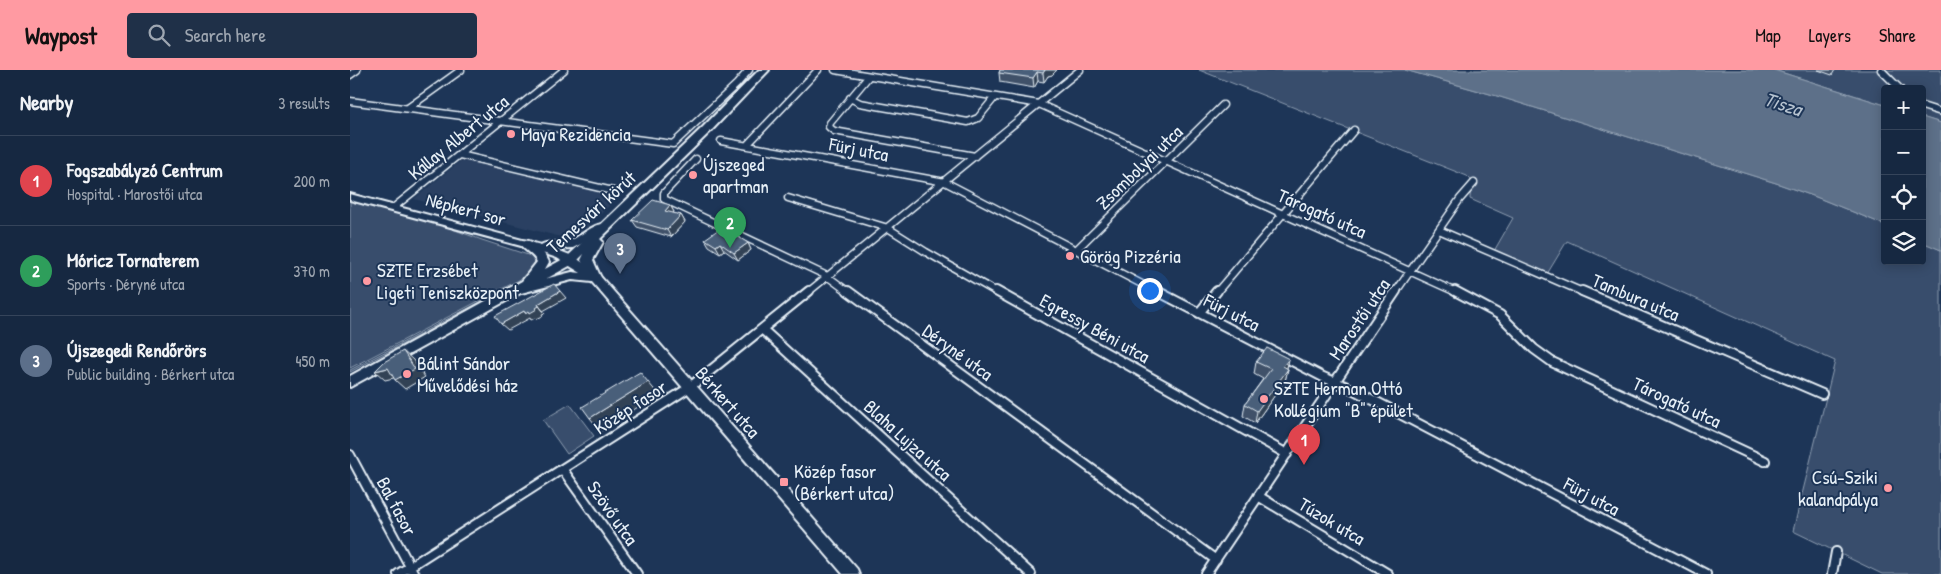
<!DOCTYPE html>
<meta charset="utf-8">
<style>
:root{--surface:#162841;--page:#1f3048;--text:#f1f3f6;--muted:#9ea6b1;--line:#35445a;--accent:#ff9aa2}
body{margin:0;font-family:"Patrick Hand",sans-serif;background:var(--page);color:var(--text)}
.controls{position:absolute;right:15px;top:15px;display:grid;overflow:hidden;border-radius:5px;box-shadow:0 2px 12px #0003}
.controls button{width:45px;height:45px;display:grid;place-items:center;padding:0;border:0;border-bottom:1px solid var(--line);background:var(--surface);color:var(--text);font:25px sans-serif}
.you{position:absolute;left:799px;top:220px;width:18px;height:18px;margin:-12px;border:4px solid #fff;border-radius:50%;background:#1a73e8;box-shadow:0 0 0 8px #1a73e833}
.badge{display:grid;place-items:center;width:32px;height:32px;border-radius:50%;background:var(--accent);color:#fff;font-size:16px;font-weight:700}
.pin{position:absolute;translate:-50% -41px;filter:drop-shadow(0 1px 2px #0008)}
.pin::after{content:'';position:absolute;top:26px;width:18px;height:15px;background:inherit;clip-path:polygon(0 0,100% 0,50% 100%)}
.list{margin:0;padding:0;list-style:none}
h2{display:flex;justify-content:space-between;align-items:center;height:65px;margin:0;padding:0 20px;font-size:21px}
h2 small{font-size:16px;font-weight:400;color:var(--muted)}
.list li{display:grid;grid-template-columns:32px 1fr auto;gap:15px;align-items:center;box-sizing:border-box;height:90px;padding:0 20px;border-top:1px solid var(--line)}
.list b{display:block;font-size:19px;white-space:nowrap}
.list p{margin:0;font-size:16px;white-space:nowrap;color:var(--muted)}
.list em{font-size:16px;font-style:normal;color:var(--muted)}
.icon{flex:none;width:28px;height:28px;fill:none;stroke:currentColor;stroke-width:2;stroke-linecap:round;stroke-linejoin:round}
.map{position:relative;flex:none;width:1591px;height:504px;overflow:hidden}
header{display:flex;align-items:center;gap:30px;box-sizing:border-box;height:70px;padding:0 25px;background:var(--accent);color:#111}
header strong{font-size:24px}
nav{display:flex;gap:28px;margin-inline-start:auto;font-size:18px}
.search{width:350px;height:45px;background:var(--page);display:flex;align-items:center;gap:12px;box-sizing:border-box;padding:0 18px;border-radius:5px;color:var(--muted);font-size:19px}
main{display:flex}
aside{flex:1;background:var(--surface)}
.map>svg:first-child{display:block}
.built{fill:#2a4162}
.green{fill:#374d6c;stroke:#909fb2}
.water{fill:#5d7089;stroke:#95a4b5}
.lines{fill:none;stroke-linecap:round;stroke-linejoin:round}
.street-far1-casing{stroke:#e8f1f8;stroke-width:9}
.street-casing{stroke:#e8f1f8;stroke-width:12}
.secondary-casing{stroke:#e8f1f8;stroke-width:4}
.primary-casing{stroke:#e8f1f8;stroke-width:4}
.street-far1{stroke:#1d3557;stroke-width:6}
.street{stroke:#1d3557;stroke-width:8}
.secondary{fill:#1d3557;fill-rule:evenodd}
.primary{fill:#1d3557;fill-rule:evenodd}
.wall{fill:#3f5169;stroke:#e8f1f8}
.shaded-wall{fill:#334255;stroke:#e8f1f8}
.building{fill:#495e7a;stroke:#e8f1f8}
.poi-dot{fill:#ff9aa2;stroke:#1d3557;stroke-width:2}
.labels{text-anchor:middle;stroke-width:4;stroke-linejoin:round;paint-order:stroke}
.poi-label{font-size:19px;fill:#e8f1f8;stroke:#1d3557;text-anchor:start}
.street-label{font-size:19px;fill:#e8f1f8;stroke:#1d3557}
.water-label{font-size:20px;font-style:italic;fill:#b7c4d1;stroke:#1d3557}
</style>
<header>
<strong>Waypost</strong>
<div class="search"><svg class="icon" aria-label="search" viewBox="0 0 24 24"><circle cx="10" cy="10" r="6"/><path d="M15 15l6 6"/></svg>Search here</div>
<nav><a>Map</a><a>Layers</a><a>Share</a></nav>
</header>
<main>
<aside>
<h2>Nearby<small>3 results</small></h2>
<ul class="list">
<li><span class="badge" style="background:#e0444e">1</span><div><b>Fogszabályzó Centrum</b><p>Hospital · Marostői utca</p></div><em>200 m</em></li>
<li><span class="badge" style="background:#2e9e5b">2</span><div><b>Móricz Tornaterem</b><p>Sports · Déryné utca</p></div><em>370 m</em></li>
<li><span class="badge" style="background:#5c6f8a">3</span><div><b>Újszegedi Rendőrörs</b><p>Public building · Bérkert utca</p></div><em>450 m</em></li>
</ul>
</aside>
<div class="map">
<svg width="1591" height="504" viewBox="0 0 1591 504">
<rect width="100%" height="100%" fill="#1d3557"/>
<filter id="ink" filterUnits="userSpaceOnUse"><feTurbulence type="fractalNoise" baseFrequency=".02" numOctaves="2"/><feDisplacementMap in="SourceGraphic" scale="10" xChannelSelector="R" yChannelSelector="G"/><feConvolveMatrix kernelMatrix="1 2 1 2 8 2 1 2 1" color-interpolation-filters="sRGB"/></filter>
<g filter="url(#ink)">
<path class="built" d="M114,88l155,38 -38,37 -12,6 -155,-40z"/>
<path class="green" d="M849,0h206l92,26 279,87 40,14 69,28v36h37v-19l19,8v324h-59l-89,-43 42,-170 -268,-120 -20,33 -53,-23 19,-33 -43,-19 1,-19 -4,-4z
M1424,0h167v53l-19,-6v-28h-37v16z
M0,130l86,23 46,17 49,16 4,5 -2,7 -14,12 -169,88z
M172,210l-11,7 -161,85v-2z
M220,334l24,32 -27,18 -24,-34z"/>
<path class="water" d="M1055,0h369l111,35v120l-69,-28 -40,-14 -279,-87z
M1572,47l19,6v127l-19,-8z"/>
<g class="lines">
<defs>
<path id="street-far1" d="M485,0l204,34 419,189
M1531,0l19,19
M0,5l7,-5
M519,6l-39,47 -1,4 5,4 141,25
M500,28l10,5 108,19 10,-4 17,-21
M0,31l323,43 64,-60 12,-14
M1572,36l19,6
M58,38l53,-38
M371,71l224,41 214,111
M397,75l71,-75
M110,85l157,37
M346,89l-32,34v6l163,77 23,17
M438,128l100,30 38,24 72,41
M43,138l171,-138
M1089,160l146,63
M726,180l147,-145
M457,223l273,-223
M866,223l138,-163
M1045,223l65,-94 14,-16"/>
<path id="street" d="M498,221l368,269
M646,221l291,163
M807,221l166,86 29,12 354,185
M1105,221l45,24 34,34 18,13 213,99
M1232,221l240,103
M849,243l18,-22
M413,260l268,244
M0,385l64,119
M213,400l74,104
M908,426l130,78
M48,504l292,-187 119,-96
M856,504l190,-283
M1482,504l4,-22"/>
<path id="secondary" d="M0,124l191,51c7,-5 18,-1 27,-4 12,-3 27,-20 40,-17l1,3 -1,3 -35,18 -18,1 20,8 24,18 258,294 2,5h-16l-251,-292 -20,-2 -51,13 -5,-4 5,-4 51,-13 9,1 -24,-15 -32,-11 -175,-47z"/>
<path id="primary" d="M409,0h10l-58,61 -111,108 3,3 -10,18 8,18 -2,3 -4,1 -4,-1 -10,-21 3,-6 -9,9 -225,124v-11l172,-95 15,-19c-4,-8 -12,-11 -17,-18l2,-3c12,-3 22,11 27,21l-4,7 22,-12 136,-130z"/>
</defs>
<use href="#street-far1" class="street-far1-casing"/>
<use href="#street" class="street-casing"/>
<use href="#secondary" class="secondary-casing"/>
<use href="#primary" class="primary-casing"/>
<use href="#street-far1" class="street-far1"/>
<use href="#street" class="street"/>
<use href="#secondary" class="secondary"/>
<use href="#primary" class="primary"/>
</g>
<path class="wall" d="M650,0h57l-5,5 -4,1 -4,6 -6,-1 -4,7 -34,-6 -1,-9z
M1468,0h17l-3,5z
M320,135l4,7 -1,1 8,2 4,7 -14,15 -34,-10 -5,-7z
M372,162l26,11 3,7 -13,10 -14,-10 -4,3 -11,-7 -4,-7z
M939,289l-2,9 1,1 -3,12 -30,42 -12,-7 2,-12 18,-25 -9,-5 2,-12z"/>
<path class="shaded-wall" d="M695,0h12l-5,5 -4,1 -4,6 -1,-9z
M687,2l1,9 -4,7 -1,-10z
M320,135l4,7 -5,6 -4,-7z
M331,145l4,7 -14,15 -4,-7z
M370,173l4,7 -4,3 -4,-7z
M398,173l3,7 -13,10 -4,-7z
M210,221l6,7 -23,13 -5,-7z
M189,236l6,7 -3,1 1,2 -7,3 -1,-1 -4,2 -1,-2 -22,12 -7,-6 23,-13z
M53,281l10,9 12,17 -20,12 -10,-9z
M939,289l-3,13 2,-3 -3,12 -30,42 2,-12 26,-45z
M38,298l10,9 -13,3 -10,-9z
M298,312l10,12 -57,37 -11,-13z"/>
<path class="building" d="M650,0h45l-2,3 -6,-1 -4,6 -34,-5z
M303,130l17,5 -5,6 16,4 -14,15 -35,-10z
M369,159l3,3 4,-3 22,14 -14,10 -14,-10 -4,3 -11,-7z
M204,214l6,7 -22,13 1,2 -3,2 1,1 -7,4 -1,-2 -4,2 -1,-2 -23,13 -6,-8z
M917,278l22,11 -6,7 5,3 -31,42 -12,-7 26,-35 -15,-7z
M53,281l12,18 -20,11 -7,-12 -13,3 9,-9z
M290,302l8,10 -58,36 -8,-11z"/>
</g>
<g class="poi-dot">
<circle cx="161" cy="64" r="5"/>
<circle cx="343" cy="105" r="5"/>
<circle cx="720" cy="186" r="5"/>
<circle cx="17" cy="211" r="5"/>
<circle cx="57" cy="304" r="5"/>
<circle cx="914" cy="329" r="5"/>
<rect x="429" y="407" width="10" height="10" rx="2.5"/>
<circle cx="1538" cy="418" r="5"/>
</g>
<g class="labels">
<g class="poi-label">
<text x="171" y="71">Maya Rezidencia</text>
<text x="353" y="101">Újszeged<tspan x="353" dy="22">apartman</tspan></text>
<text x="730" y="193">Görög Pizzéria</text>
<text x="27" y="207">SZTE Erzsébet<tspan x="27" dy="22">Ligeti Teniszközpont</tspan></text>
<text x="67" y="300">Bálint Sándor<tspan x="67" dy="22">Művelődési ház</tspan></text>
<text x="924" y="325">SZTE Herman Ottó<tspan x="924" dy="22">Kollégium "B" épület</tspan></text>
<text x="444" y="408">Közép fasor<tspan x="444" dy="22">(Bérkert utca)</tspan></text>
<text x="1528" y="414" text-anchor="end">Csú-Sziki<tspan x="1528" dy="22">kalandpálya</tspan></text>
</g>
<g class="street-label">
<text transform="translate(108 67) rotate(-39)" y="7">Kállay Albert utca</text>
<text transform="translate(509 79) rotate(11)" y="7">Fürj utca</text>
<text transform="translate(789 97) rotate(-44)" y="7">Zsombolyai utca</text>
<text transform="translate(116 139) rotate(15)" y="7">Népkert sor</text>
<text transform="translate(241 142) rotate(-42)" y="7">Temesvári körút</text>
<text transform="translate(972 143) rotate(24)" y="7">Tárogató utca</text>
<text transform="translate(1286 227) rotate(23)" y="7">Tambura utca</text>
<text transform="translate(882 242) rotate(27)" y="7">Fürj utca</text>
<text transform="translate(1009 249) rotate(-56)" y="7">Marostői utca</text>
<text transform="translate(745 258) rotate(29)" y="7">Egressy Béni utca</text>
<text transform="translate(608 282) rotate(36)" y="7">Déryné utca</text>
<text transform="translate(378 332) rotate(49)" y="7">Bérkert utca</text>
<text transform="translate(1327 332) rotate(25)" y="7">Tárogató utca</text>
<text transform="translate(280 337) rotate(-33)" y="7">Közép fasor</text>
<text transform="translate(558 370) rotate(42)" y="7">Blaha Lujza utca</text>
<text transform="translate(1242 426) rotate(28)" y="7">Fürj utca</text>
<text transform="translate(47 436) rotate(62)" y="7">Bal fasor</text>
<text transform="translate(263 443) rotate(55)" y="7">Szövő utca</text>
<text transform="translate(982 451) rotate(31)" y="7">Túzok utca</text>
</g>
<g class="water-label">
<text transform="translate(1433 34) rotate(18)" y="7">Tisza</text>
</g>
</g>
</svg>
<div class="controls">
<button>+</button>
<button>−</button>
<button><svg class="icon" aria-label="locate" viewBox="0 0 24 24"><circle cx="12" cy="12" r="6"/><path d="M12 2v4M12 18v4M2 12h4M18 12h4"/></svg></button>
<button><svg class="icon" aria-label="layers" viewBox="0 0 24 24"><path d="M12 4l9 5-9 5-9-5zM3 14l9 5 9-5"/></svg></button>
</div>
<div class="you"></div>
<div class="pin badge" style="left:954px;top:395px;background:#e0444e">1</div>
<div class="pin badge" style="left:380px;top:178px;background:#2e9e5b">2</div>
<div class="pin badge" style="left:270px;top:204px;background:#5c6f8a">3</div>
</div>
</main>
